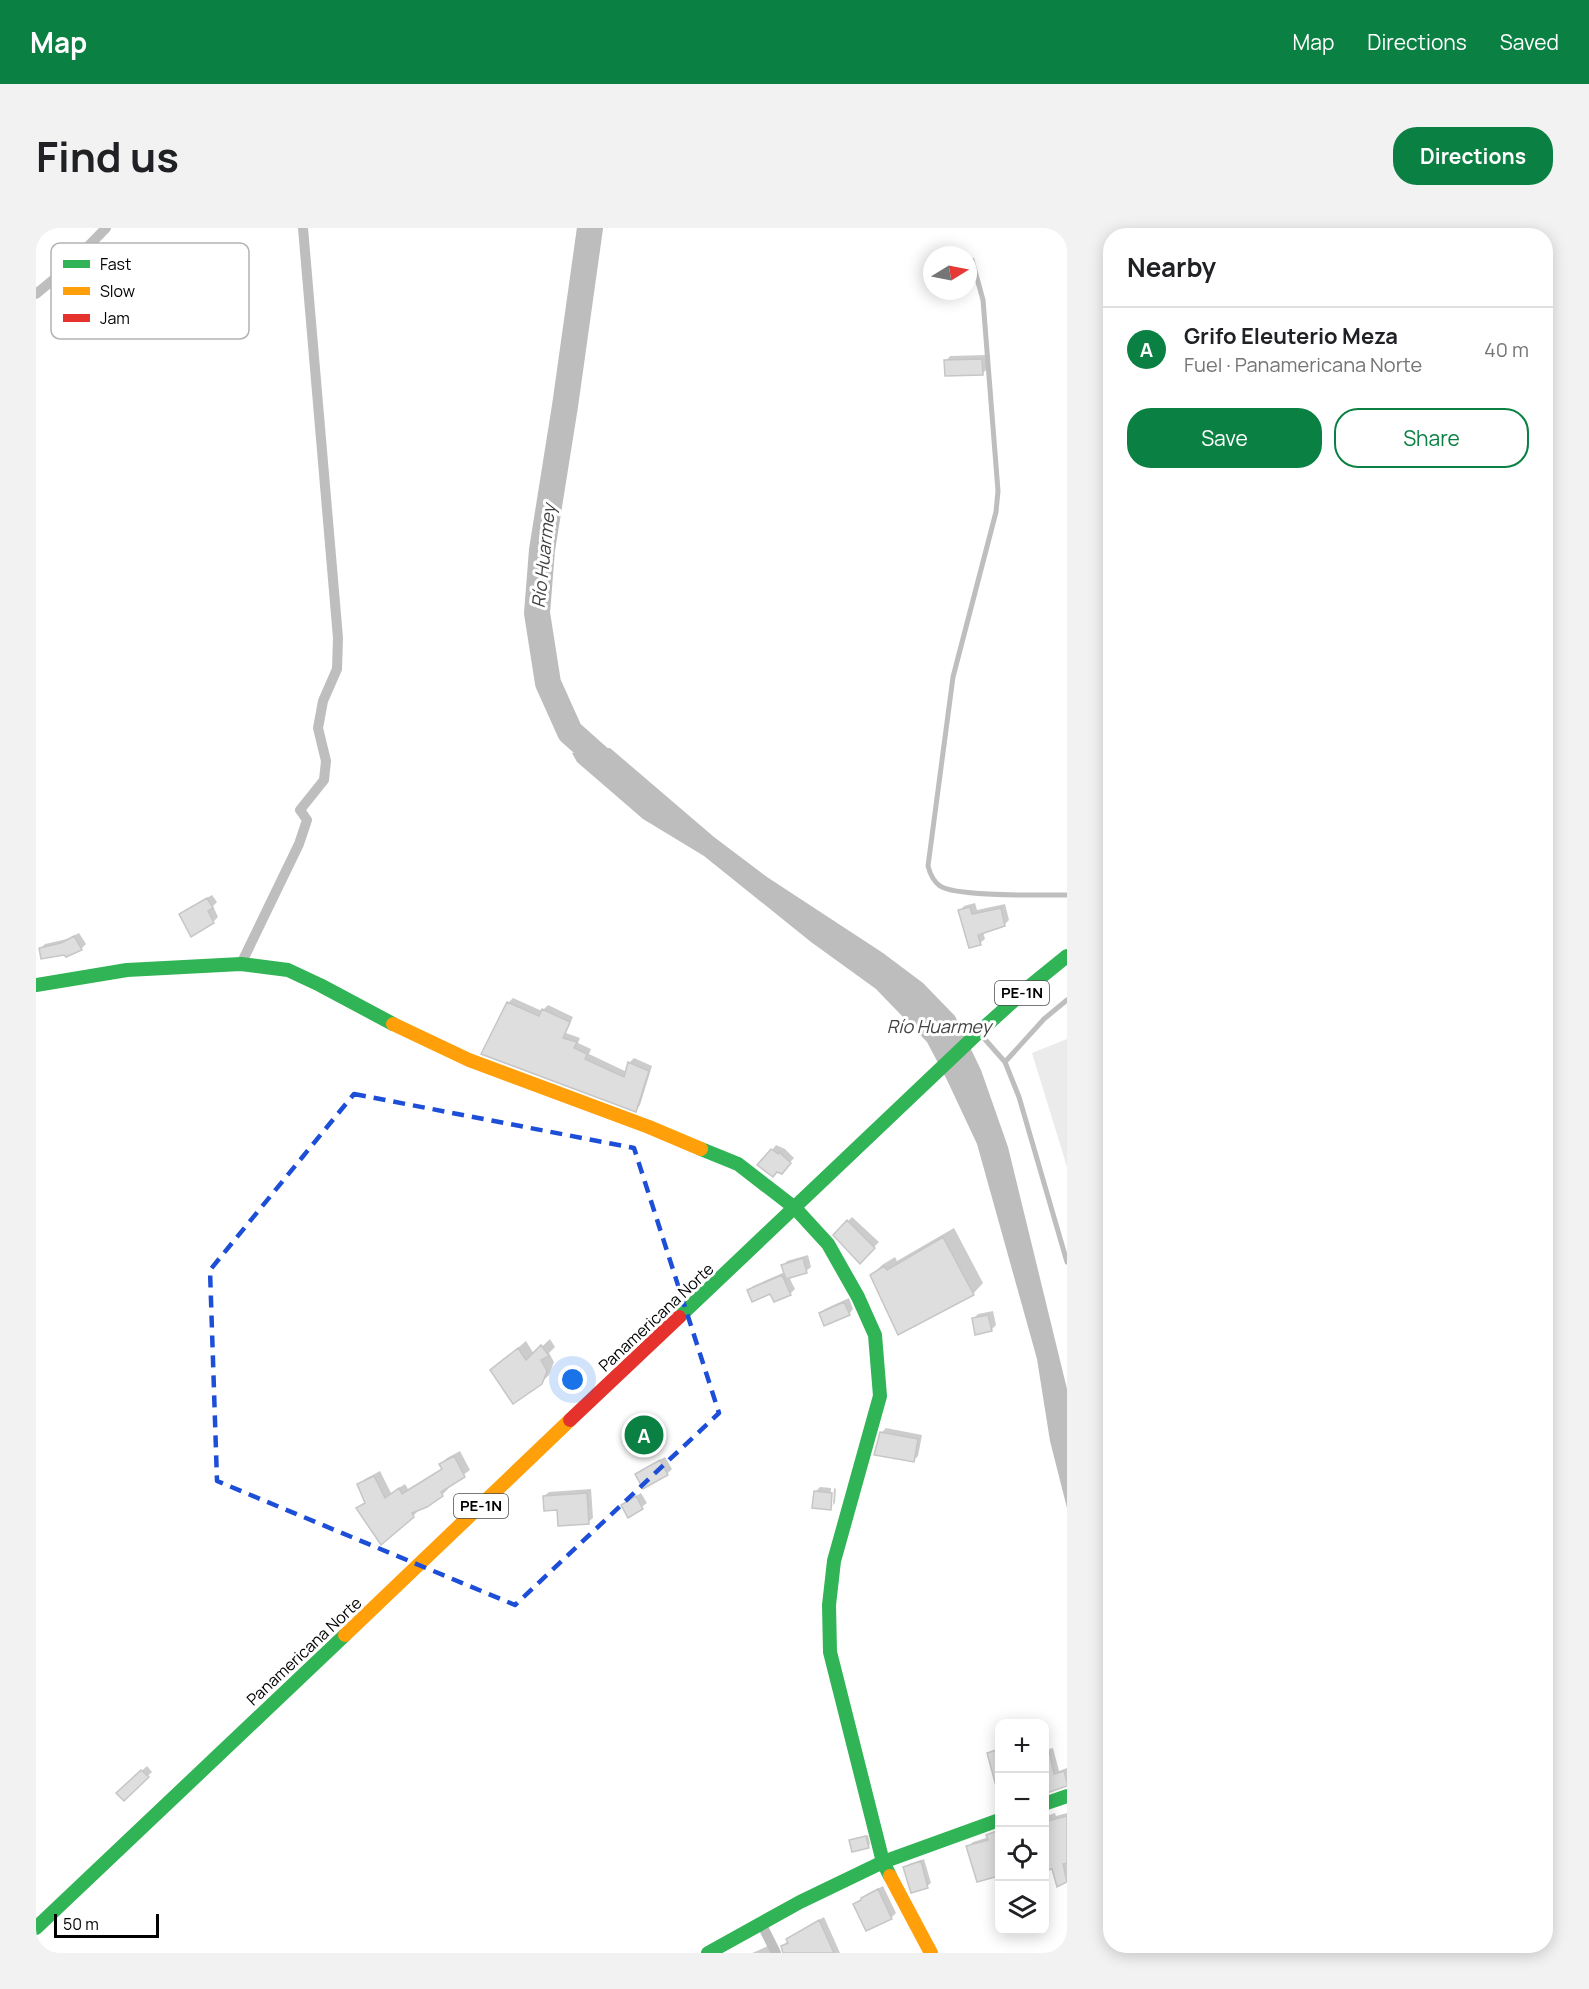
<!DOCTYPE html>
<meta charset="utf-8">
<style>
:root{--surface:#fff;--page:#f2f2f2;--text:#202124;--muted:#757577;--line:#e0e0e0;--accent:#0b8043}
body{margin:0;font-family:Manrope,sans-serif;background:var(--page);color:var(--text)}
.controls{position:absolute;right:18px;bottom:18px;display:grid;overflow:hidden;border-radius:12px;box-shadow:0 3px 15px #0003}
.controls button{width:54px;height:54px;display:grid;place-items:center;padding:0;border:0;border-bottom:2px solid var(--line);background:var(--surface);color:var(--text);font:30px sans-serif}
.compass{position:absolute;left:887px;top:18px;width:54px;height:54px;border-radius:50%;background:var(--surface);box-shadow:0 3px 15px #0003;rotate:80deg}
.scale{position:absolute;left:18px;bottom:15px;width:105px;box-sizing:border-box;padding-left:6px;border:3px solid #000;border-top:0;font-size:16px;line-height:21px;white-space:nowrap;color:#000;-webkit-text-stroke:4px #fff;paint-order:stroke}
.you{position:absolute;left:537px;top:1152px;width:21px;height:21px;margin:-15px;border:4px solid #fff;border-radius:50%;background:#1a73e8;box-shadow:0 0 0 9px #1a73e833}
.badge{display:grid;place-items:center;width:39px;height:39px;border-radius:50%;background:var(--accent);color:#fff;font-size:20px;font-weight:700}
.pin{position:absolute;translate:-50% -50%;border:3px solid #fff;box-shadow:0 2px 6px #0006}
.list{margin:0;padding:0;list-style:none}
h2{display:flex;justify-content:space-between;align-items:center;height:78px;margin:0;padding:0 24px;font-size:26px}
h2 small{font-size:20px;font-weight:400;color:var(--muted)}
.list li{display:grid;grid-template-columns:39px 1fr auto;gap:18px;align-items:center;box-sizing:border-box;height:84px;padding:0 24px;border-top:2px solid var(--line)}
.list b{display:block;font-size:22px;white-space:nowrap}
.list p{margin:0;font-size:20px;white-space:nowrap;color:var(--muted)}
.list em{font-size:20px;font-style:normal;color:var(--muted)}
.actions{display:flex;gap:12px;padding:18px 24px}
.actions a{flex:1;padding:14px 0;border:2px solid var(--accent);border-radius:24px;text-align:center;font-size:21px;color:var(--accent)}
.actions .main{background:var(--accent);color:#fff}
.icon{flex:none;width:33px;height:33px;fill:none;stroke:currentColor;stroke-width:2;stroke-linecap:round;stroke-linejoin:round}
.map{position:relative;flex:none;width:1031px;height:1725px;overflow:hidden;border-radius:24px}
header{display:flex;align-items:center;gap:36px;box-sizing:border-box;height:84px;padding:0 30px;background:var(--accent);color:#fff}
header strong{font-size:28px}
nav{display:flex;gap:33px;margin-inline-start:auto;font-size:21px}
.intro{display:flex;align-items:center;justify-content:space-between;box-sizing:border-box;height:144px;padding:0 36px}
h1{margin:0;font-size:42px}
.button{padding:15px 27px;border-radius:24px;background:var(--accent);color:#fff;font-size:21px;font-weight:700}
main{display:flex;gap:36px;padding:0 36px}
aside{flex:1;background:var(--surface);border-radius:24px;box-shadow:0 3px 15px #0003}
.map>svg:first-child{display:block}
.green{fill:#ebebeb}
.water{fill:#bdbdbd}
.shadow{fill:#0003}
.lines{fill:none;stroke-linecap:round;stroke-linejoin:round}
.river{stroke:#bdbdbd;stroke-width:26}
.building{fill:#dedede;stroke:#c6c6c6;stroke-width:1.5}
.lane{stroke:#bebebe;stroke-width:5}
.street{stroke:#bebebe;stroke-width:10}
.fast{stroke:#30b455;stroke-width:14}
.slow{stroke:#ff9f0a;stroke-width:14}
.jam{stroke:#e5322d;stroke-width:14}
.marked{fill:none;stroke:#1d4ed8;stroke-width:4.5;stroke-dasharray:12 8;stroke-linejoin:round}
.labels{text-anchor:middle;stroke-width:6;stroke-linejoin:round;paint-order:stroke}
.shield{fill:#fff;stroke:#4c4c4c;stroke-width:1.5}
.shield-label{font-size:15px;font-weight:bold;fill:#000}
.street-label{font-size:16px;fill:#000;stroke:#fff}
.water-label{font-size:18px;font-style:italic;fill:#424242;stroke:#fff}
.key{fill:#fff;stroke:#b2b2b2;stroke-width:1.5}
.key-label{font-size:16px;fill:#000}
</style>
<header>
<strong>Map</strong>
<nav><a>Map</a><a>Directions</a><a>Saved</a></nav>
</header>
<div class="intro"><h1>Find us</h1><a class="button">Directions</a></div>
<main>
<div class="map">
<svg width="1031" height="1725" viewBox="0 0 1031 1725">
<rect width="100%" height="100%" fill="#fff"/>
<path class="green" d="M1031,811v128l-35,-114z"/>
<path class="water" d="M574,520l104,89 53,40 116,76 40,30 32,33 26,54 27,77 59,242v119l-17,-67 -13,-82 -60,-215 -30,-64 -20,-38 -51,-53 -65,-47 -107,-86 -61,-37 -66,-57 -5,-9z"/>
<path class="shadow" d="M950,127l1,14 -5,5 -36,-13 4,-5z
M176,667l5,7 -4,4 5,11 -5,5 -32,-7 4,-5z
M939,675l2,7 28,-6 4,16 -5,5 -21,7 2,7 -5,4 -20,-32 4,-5z
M43,705l7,11 -5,5 -40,-1 4,-4 22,-5z
M477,770l29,13 6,-6 25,12 -7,16 14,5 -2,5 13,6 -2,5 38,18 3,-10 4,-4 18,8 -12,39 -4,5 -128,-107z
M740,917l9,4 9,9 -13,14 -9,-22z
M816,989l27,25 -19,19 -25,-26z
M918,1000l29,55 -10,11 -101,-19 10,-10 13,-8 2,4z
M772,1027l3,12 -5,4 -17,6 6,12 -5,5 -42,-3 5,-5 32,-14 -2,-6 4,-5z
M813,1070l4,11 -4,5 -28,-1 4,-4z
M957,1083l3,14 -5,5 -18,-11 5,-5z
M514,1111l5,8 -6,6 5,9 -5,13 -8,8 -49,-13 34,-29 8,13z
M850,1200l36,7 -4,21 -5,5 -31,-29z
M424,1223l10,19 -23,17 1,2 -6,6 -24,13 1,2 -6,6 -55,-8 8,-7 -7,-16 6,-6 15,-8 11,22 14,-9 3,5 35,-21 -2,-4 6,-6z
M629,1229l7,12 -5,5h-30l4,-4z
M784,1259l11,1 -1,17h3l1,-17 2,1 -1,14 -5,5 -15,-16z
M555,1261l2,29 -5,4 -30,-14 -14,-12 5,-4z
M605,1265l6,10 -18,13 -7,-11z
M963,1519v47l-10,-40z
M1017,1520l6,23 8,-3v17l-23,8 1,-43z
M111,1538l5,6 -28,27 -6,-6z
M1019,1585l1,3 11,-3v67l-9,5 -5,-18 -9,2v-52z
M963,1606v47l-1,-6 -30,-29 5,-4z
M832,1607l2,9 -1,2 -18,-5z
M888,1631l7,24 -4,3 -22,-18 4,-4z
M847,1658l13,27 -5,5 -36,-13 12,-11z
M788,1689l16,36h-55l-2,-7 10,-11z
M734,1717l5,8h-23l5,-2z"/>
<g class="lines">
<path class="river" d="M554,0l-25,178 -23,144 -5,63 11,70 22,49 46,41"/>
</g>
<path class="building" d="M946,131l1,16 -38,1 -1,-16z
M171,670l6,10 -5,3 6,12 -23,14 -12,-23z
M934,679l2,7 29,-6 4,18 -27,9 3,10 -12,3 -11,-38z
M38,708l8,14 -16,7 -2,-2 -23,4 -2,-11 22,-5z
M471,774l32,14 3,-7 28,13 -7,16 14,4 -3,6 13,6 -2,5 39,18 4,-15 21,9 -13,41 -155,-58z
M735,921l7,5 1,-2 12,11 -9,11 -5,-2 -4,5 -16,-12z
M811,992l28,28 -15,16 -27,-29z
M907,1009l31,58 -76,40 -28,-60 14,-9 3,4z
M767,1030l4,15 -21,6 -5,-14z
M746,1047l9,20 -17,7 -4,-8 -18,8 -5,-12z
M808,1074l6,13 -26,11 -5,-13z
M952,1087l4,16 -17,4 -3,-17z
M505,1117l8,11 -8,4 6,11 -5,13 -29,20 -23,-34 28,-22 8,12z
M844,1204l38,7 -4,23 -40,-7z
M418,1228l11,21 -24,15 2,4 -16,11 -15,6 2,4 -33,28 -25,-37 9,-5 -8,-19 17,-8 11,22 14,-10 3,6 40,-25 -3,-5z
M624,1232l8,15 -25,14 -8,-15z
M778,1263l18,2 -1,17 -19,-2z
M551,1265l2,31 -31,2 -1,-16 -13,1 -1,-15z
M600,1268l7,13 -15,9 -7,-13z
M963,1521v37h-3l-9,-33z
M1008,1523h5l5,23 10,-3 3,12v3l-23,8z
M105,1542l8,7 -25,24 -8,-8z
M1031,1588v47l-4,1 4,18 -10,5 -5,-18 -8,2v-49z
M963,1602v46l-22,6 -11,-36 22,-6 -2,-5z
M830,1608l3,12 -17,4 -3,-12z
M885,1633l7,27 -17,5 -8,-26z
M842,1661l14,30 -26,12 -13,-27 8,-4v-2z
M783,1692l15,33h-51l-2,-7 7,-3 -2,-4z"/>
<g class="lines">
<path class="lane" d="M936,32l11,40 15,191 -2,21 -43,165 -25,189c2,8 5,15 12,20 16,11 103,9 127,9
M1031,772l-23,19 -39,43 14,35 48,165
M946,808l23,26"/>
<path class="street" d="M0,66l28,-23 42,-43
M205,736l58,-120 8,-24 -7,-10 24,-30 2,-19 -8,-33 5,-27 14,-32 1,-31 -35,-410
M725,1695l15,30"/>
<path class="fast" d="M0,757l91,-15 114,-6 47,6 32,15 73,39
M665,921l37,15 57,44 33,36 30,53 17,38 5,61 -46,165 -5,44 1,47 53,210 7,14
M643,1089l300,-285 51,-46 37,-30
M1008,1576l23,-8
M0,1700l309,-293
M672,1725l92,-51 83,-40 116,-42"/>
<path class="slow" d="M357,796l76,36 180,67 52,22
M309,1407l225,-215
M854,1648l41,77"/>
<path class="jam" d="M534,1192l109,-103"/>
</g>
<path class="marked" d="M318,866l280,54 85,265 -204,192 -298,-124 -7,-211z"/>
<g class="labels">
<g class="shield">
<rect x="959" y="753" width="54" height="24" rx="4.5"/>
<rect x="418" y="1266" width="54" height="24" rx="4.5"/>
</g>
<g class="shield-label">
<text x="986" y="770">PE-1N</text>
<text x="445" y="1283">PE-1N</text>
</g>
<g class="street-label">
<text transform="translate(620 1089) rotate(-43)" y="6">Panamericana Norte</text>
<text transform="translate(268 1423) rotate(-43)" y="6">Panamericana Norte</text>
</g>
<g class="water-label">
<text transform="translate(508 328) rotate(-84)" y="6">Río Huarmey</text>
<text x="903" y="805">Río Huarmey</text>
</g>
</g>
<rect x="15" y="15" width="198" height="96" rx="9" class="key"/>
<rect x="27" y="32" width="27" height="8" fill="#30b455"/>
<rect x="27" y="59" width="27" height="8" fill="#ff9f0a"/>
<rect x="27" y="86" width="27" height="8" fill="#e5322d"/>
<g class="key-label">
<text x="64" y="42">Fast</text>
<text x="64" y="69">Slow</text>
<text x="64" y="96">Jam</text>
</g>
</svg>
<div class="controls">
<button>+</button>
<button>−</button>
<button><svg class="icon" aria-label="locate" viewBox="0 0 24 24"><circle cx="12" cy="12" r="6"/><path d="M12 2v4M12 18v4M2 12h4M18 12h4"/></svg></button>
<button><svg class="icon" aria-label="layers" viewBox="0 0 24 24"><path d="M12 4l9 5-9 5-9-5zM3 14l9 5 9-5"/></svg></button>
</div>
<svg class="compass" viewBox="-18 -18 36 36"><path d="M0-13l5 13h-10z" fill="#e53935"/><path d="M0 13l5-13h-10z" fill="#757577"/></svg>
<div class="scale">50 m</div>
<div class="you"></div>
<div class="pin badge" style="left:608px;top:1207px">A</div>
</div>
<aside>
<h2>Nearby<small></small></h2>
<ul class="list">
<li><span class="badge">A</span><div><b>Grifo Eleuterio Meza</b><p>Fuel · Panamericana Norte</p></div><em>40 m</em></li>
</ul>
<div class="actions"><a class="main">Save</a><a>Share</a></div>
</aside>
</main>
